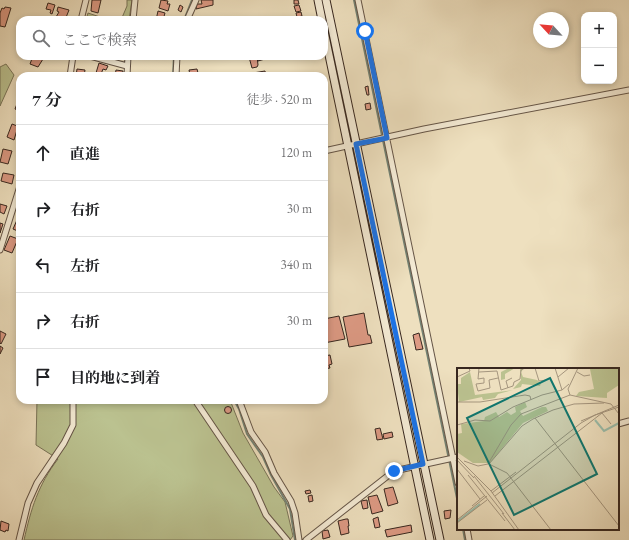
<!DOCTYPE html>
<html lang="ja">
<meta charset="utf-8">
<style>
:root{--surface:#fff;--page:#f2f2f2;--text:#202124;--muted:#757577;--line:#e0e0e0}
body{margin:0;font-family:"EB Garamond","Noto Serif JP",serif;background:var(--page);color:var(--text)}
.controls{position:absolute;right:12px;top:12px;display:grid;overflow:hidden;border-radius:8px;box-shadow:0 2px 6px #0003}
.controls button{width:36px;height:36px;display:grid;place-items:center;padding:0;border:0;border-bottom:1px solid var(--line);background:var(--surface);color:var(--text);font:20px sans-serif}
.compass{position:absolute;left:533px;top:12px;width:36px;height:36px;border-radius:50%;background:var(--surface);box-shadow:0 2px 6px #0003;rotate:296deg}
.stop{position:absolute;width:12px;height:12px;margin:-9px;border:3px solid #1a73e8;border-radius:50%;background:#fff}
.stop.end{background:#1a73e8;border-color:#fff;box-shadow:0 1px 4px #0008}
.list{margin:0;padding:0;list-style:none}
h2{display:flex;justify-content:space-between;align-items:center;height:52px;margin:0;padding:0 16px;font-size:17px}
h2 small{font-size:13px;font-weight:400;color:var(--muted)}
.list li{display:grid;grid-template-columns:26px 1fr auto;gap:12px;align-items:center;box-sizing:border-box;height:56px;padding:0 16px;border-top:1px solid var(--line)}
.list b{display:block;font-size:15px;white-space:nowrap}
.list em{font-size:13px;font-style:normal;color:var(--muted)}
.icon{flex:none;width:22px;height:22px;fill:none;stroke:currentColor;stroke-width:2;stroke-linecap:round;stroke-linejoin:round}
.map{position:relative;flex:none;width:629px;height:540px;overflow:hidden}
.search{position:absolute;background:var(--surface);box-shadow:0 2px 6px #0003;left:16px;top:16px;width:312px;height:44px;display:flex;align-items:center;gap:10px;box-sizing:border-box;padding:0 14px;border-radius:12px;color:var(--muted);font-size:15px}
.panel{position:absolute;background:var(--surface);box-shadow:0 2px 6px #0003;left:16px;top:72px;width:312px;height:332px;border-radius:12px}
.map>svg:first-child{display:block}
.green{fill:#bbc290;stroke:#797458}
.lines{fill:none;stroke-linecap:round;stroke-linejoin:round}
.stream{stroke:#738274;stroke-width:2}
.building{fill:#dd9a84;stroke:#37271f}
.street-casing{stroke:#655547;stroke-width:7}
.secondary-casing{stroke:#37271f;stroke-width:9}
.street{stroke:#f4ebd5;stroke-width:5}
.secondary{stroke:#f4ebd5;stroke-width:7}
.route{stroke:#1a73e8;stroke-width:5}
.inset-river{fill:none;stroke:#9bbeac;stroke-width:2}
.inset-road{fill:none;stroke:#a5967f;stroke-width:1}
.view{fill:#0f766e;fill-opacity:0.15;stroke:#0f766e;stroke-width:2}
.inset-edge{fill:none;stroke:#37271f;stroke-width:2}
</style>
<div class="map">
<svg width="629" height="540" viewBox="0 0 629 540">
<rect width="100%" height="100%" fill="#eee0bf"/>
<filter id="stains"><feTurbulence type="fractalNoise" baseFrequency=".005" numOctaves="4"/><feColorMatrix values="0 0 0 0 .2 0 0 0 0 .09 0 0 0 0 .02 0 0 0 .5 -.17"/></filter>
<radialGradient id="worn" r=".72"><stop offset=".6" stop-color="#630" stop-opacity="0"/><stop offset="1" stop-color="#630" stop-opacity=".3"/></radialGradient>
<path class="green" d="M127,0h5l-3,20h-8l6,-14z
M88,13l15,5 -1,2h-16z
M6,64l8,11 -14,31v-39z
M37,400h193l13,33 31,54 11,15 8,34 -3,4h-266c7,-31 14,-55 34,-81l-22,-14z"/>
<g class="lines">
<path class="stream" d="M354,0l104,503
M184,20l8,-20
M173,76l1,-20
M234,400l5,9 8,25 16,23 8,18 19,34 5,31
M463,529l2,11"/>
</g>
<path class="building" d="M92,0h9l-3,13 -7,-2z
M161,0l7,1 -1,3h3l-2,7 -9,-3z
M201,0h12v5l-17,4 1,-5h5z
M294,0h4l1,4h-5z
M48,3l7,2 -3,9 -2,-1 1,-3 -5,-1z
M180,5l3,2 -2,5 -3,-2z
M299,5l2,6 -5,1 -2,-6z
M5,7l6,1 -6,19 -5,-1v-13l2,-5 2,1z
M58,7l11,3 -4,10 -9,-3 3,-5 -2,-1z
M158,11l7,2 -2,7h-7z
M301,12l1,4 -5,1 -1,-4z
M33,56h8l-1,2 3,1 -5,8 -8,-3z
M257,56l1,9 -1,2 -5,1 -3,-11z
M264,56l1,3 -7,2v-4z
M99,63l9,3 -2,4 -3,-1 -2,5 -5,-1z
M77,69l8,1 -1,6h-8z
M197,69l1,4 -8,2 -1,-5z
M116,70l7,1 -1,5h-7z
M265,71l1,5h-12l-1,-3z
M368,86l1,9h-2l-2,-8z
M20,96v15l-5,-2z
M370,103l1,6 -5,1 -1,-6z
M12,124l8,3v4l-3,-1 -3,10 -7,-3z
M3,149l9,2 -4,13 -8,-2z
M3,173l11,2 -2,9 -11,-3z
M0,204l7,2 -3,8 -4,-2z
M20,204v14l-3,-1z
M17,220l3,2v10l-7,-3z
M0,223l3,1 -3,9z
M10,236l8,3 -6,14 -8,-3z
M364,313l4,22h2l2,8 -23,4 -6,-30z
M339,316l6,23 -21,4v-24z
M0,331l6,3 -5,10 -1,-1z
M419,333l4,16 -7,1 -3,-15z
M0,346l3,2 -3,6z
M330,355l2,9 -3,1 1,3 -6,1v-13z
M224.5 410a3.5 3.5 0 1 1 7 0a3.5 3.5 0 1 1-7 0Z
M380,428l3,11 -6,1 -2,-11z
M392,432l1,5 -9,2 -1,-5z
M393,487l5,16 -10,3 -4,-17z
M310,490l1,3 -5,1 -1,-3z
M312,495l1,6 -4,1 -1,-6z
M377,495l6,16 -11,3 -4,-17z
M367,500l1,8 -5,1 -2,-8z
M451,510l-1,8 -5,1 -1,-8z
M378,517l2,10 -5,1 -2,-9z
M346,519h2l1,7h-1l1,7 -8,2 -3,-14z
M1,521l8,3 -1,7 -2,-1 -1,2 -5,-2z
M411,525l1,7 -25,5 -2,-7z
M328,530l2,7 -7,2 -1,-8z"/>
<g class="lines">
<defs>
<path id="street" d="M358,0l100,483
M81,20l5,-20
M133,20l2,-20
M187,20l9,-20
M90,56l37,10
M70,76l3,-20
M127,76l1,-20
M176,76l1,-20
M324,151l100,-22 205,-39
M0,250l20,-64
M195,400l58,86 13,29 21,25
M239,400l12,32 14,20 9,21 17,28 4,12 4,27
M618,424l11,-3
M467,529l2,11
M19,540l9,-37 9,-20 27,-40 9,-18v-25
M306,540l88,-69 64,-14"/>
<path id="secondary" d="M318,0l4,20
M326,0l114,540
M324,31l106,509"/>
</defs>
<use href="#street" class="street-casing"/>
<use href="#secondary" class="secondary-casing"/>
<use href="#street" class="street"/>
<use href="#secondary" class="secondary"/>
</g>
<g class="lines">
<path class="route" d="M365,31l22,107 -31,6 67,320 -29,7"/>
</g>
<g transform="translate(457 368)">
<rect width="162" height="162" fill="#eee0bf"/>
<path d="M52,0h15l-3,4 2,5 14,3 4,3 -1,3 -18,-2 -1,3 -8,2 8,-9 -1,-11 -5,-1 -10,6v5l-4,1v-8zM162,0v17l-12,8v5l-31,-2 3,-4 15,-3 -4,-20zM13,4l5,23 38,-5 -15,4 -3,4 -12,2 -1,-3 -23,5 -2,-18h4v-6zM68,34l2,5 -7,4 3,5 19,-9h4l2,4 -25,12 -33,40h-17l-16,-11v-18l5,-1 -1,-9 23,-3 1,-4 11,-5 3,5 8,-5 4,3 5,-3 -1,-5z" fill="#bbc290"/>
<path class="inset-river" d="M138,52l9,11 15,-8M0,154l23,-18"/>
<path class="inset-road" d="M22,0l-1,11 6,-1v5l-8,1 2,7 12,-3 -1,-8 9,-2M78,0l4,13 7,-1M98,0l7,22M121,0l-10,21 2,6 41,9 8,10M22,4l18,-1 4,19 12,-4 1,-4 6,-3 1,-9 4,-2M120,4l7,4 6,-1M0,9l13,-6 -1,-3M101,9l11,-9M51,20l-2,-7 6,-3M0,34h23l45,-7 5,1 1,4M145,45l9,11M78,50l84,108M124,53l38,-16M0,57l18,-5 15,1 23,-14 29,-12 20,-5 7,-6M0,89l34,34 28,39M0,92l17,18M7,93l14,5 10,-2 23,-39 10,-11 49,-19M32,96l33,-38 11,-7 20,-9 21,-6 30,-1M32,96l18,9 44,57M0,101l23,30M11,107l37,46M17,108l30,38M34,123l25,-19M35,125l89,-70 14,-8 24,-8M38,128l107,-83M15,138l12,-10M45,145l13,17M0,152l30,-24M0,155l30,-23"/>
<path class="view" d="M93,10l47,96 -83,41 -47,-97z"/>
<rect width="162" height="162" class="inset-edge"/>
</g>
<rect width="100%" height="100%" filter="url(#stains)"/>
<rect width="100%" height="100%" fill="url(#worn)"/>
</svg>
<div class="controls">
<button>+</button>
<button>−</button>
</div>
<svg class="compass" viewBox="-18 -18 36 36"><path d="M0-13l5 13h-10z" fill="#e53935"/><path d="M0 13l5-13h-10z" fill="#757577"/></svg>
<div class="stop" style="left:365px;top:31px"></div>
<div class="stop end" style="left:394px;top:471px"></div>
<div class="search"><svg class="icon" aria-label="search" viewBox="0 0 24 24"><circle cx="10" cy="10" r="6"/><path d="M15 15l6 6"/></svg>ここで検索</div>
<section class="panel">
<h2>7 分<small>徒歩 · 520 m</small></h2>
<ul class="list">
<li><svg class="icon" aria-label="ahead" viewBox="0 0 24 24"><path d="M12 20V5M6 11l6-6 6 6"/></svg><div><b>直進</b></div><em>120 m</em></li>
<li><svg class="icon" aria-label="right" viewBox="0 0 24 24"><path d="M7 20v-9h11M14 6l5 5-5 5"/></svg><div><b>右折</b></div><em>30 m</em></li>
<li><svg class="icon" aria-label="left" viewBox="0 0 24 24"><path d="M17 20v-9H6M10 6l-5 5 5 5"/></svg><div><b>左折</b></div><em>340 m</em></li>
<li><svg class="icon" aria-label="right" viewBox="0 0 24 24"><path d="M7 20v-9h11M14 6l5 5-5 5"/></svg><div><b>右折</b></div><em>30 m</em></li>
<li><svg class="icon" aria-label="arrive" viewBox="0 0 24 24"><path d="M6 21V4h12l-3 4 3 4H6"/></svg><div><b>目的地に到着</b></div></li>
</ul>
</section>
</div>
